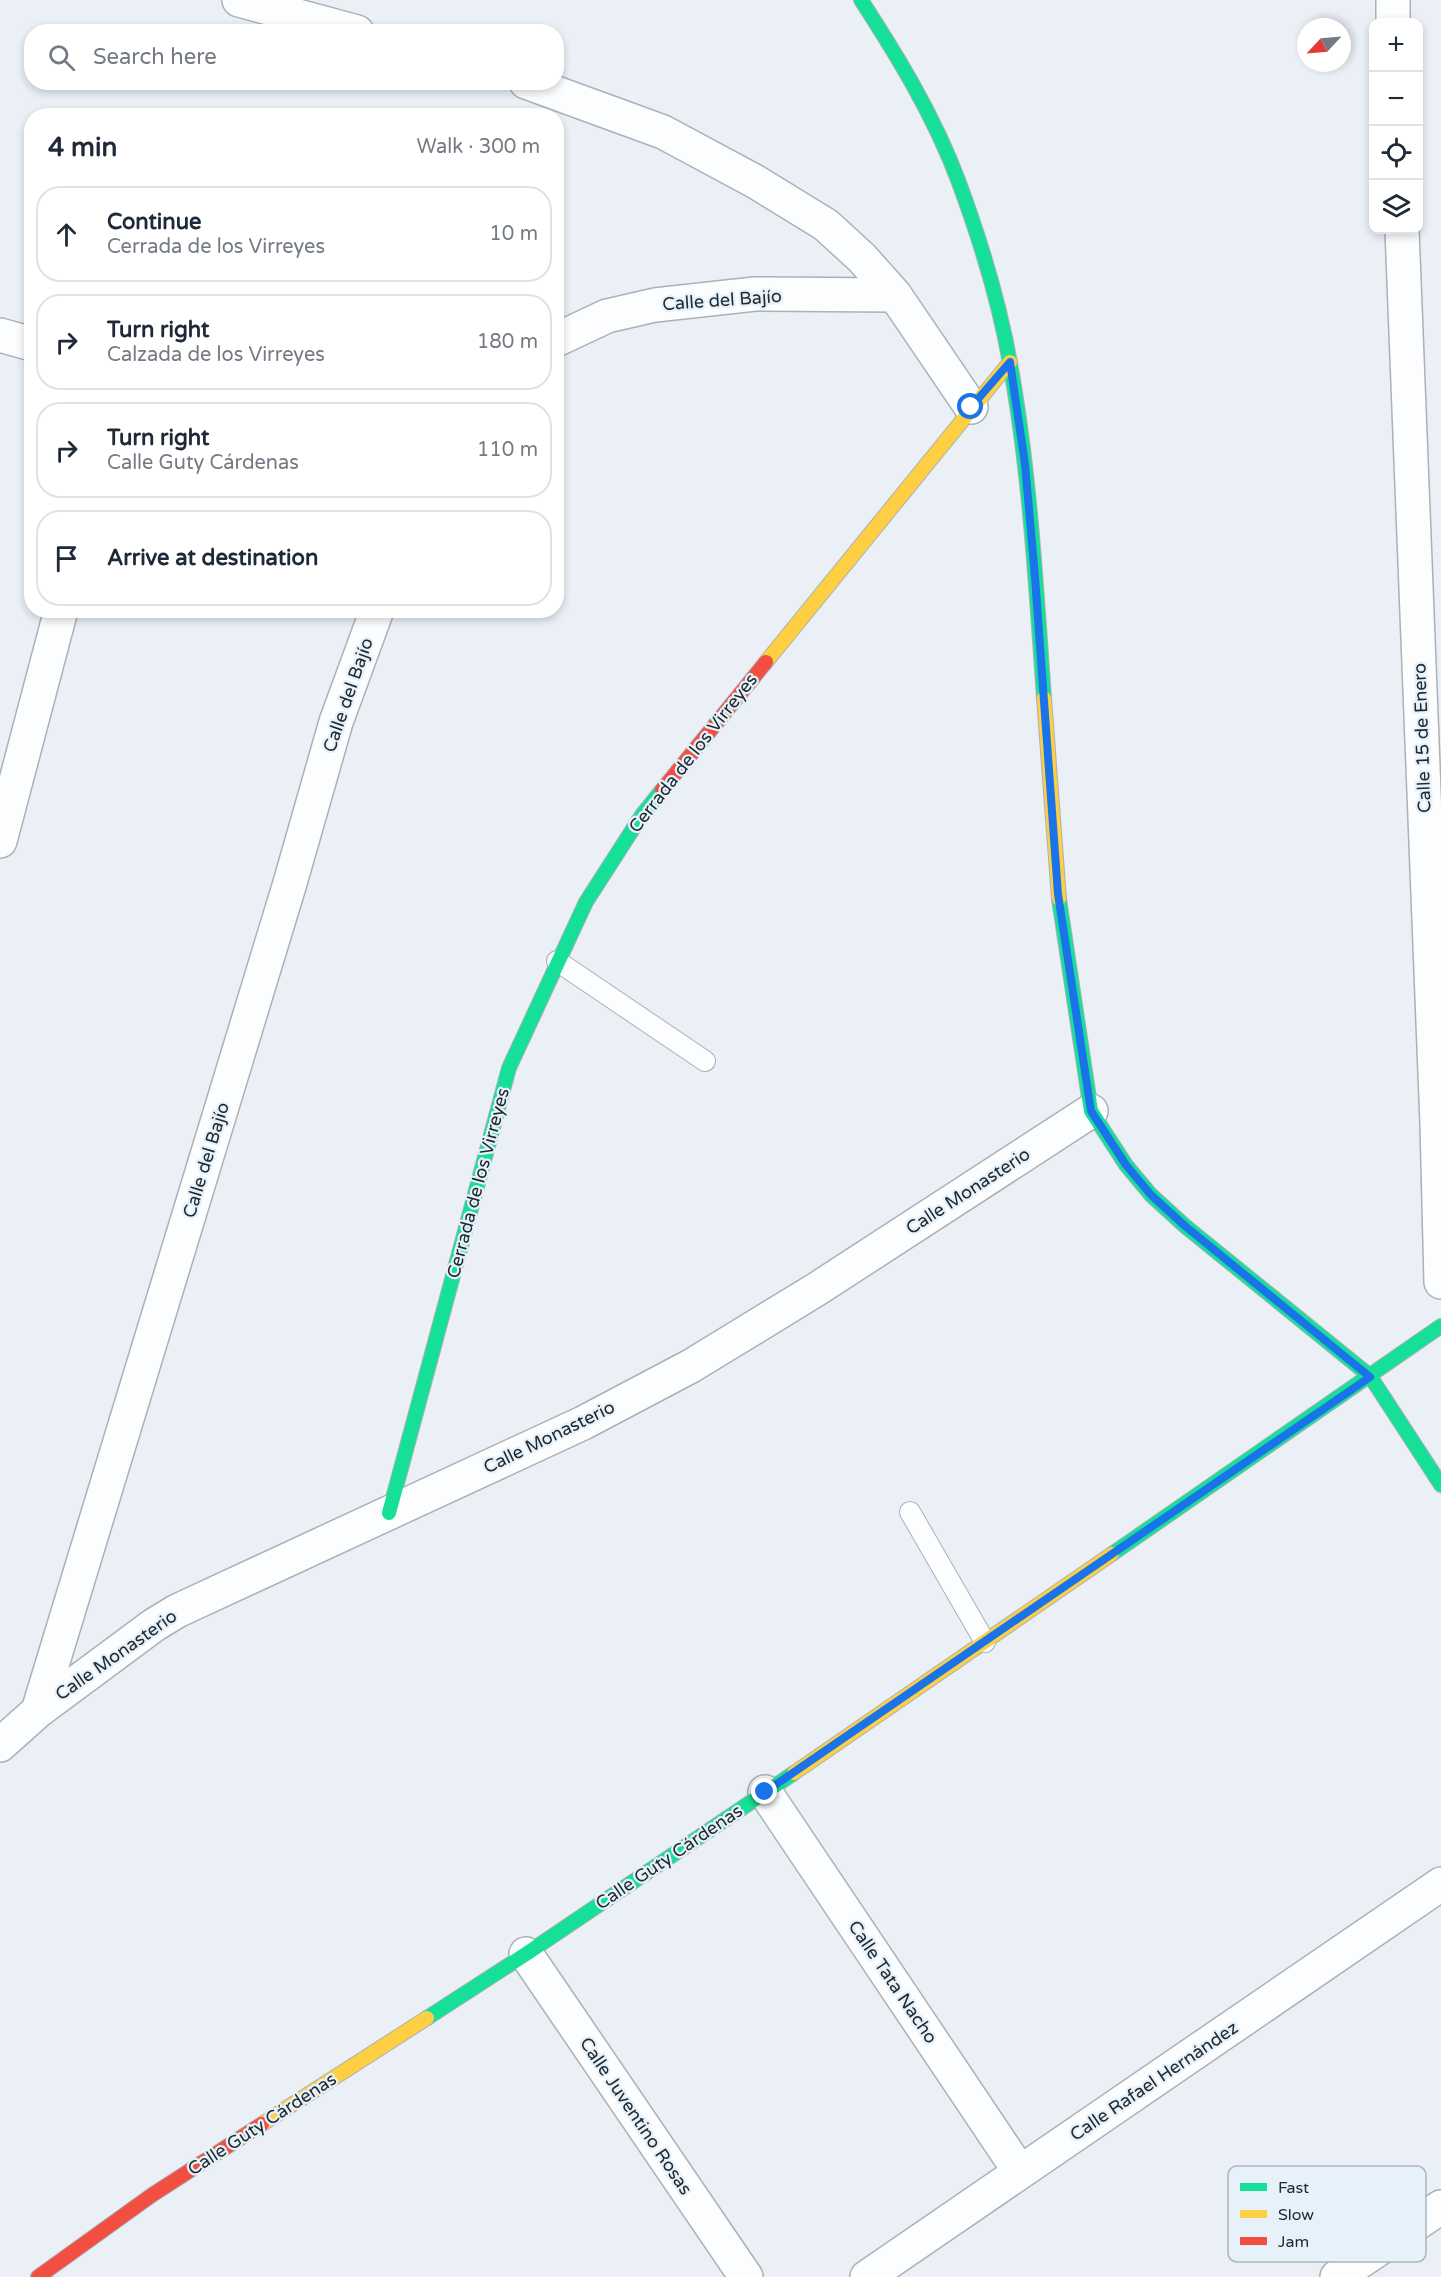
<!DOCTYPE html>
<meta charset="utf-8">
<style>
:root{--surface:#fff;--page:#f2f2f3;--text:#1f2937;--muted:#747a83;--line:#e0e1e3}
body{margin:0;font-family:"Varela Round",sans-serif;background:var(--page);color:var(--text)}
.controls{position:absolute;right:18px;top:18px;display:grid;overflow:hidden;border-radius:12px;box-shadow:0 3px 9px #0003}
.controls button{width:54px;height:54px;display:grid;place-items:center;padding:0;border:0;border-bottom:2px solid var(--line);background:var(--surface);color:var(--text);font:30px sans-serif}
.compass{position:absolute;left:1297px;top:18px;width:54px;height:54px;border-radius:50%;background:var(--surface);box-shadow:0 3px 9px #0003;rotate:244deg}
.stop{position:absolute;width:18px;height:18px;margin:-14px;border:4px solid #1a73e8;border-radius:50%;background:#fff}
.stop.end{background:#1a73e8;border-color:#fff;box-shadow:0 2px 6px #0008}
.list{margin:0;padding:0;list-style:none}
h2{display:flex;justify-content:space-between;align-items:center;height:78px;margin:0;padding:0 24px;font-size:26px}
h2 small{font-size:20px;font-weight:400;color:var(--muted)}
.list li{display:grid;grid-template-columns:39px 1fr auto;gap:18px;align-items:center;box-sizing:border-box;height:96px;margin:0 12px 12px;padding:0 12px;border:2px solid var(--line);border-radius:24px}
.list b{display:block;font-size:22px;white-space:nowrap}
.list p{margin:0;font-size:20px;white-space:nowrap;color:var(--muted)}
.list em{font-size:20px;font-style:normal;color:var(--muted)}
.icon{flex:none;width:33px;height:33px;fill:none;stroke:currentColor;stroke-width:2;stroke-linecap:round;stroke-linejoin:round}
.map{position:relative;flex:none;width:1441px;height:2277px;overflow:hidden}
.search{position:absolute;background:var(--surface);box-shadow:0 3px 9px #0003;left:24px;top:24px;width:540px;height:66px;display:flex;align-items:center;gap:15px;box-sizing:border-box;padding:0 21px;border-radius:24px;color:var(--muted);font-size:22px}
.panel{position:absolute;background:var(--surface);box-shadow:0 3px 9px #0003;left:24px;top:108px;width:540px;height:510px;border-radius:24px}
.map>svg:first-child{display:block}
.lines{fill:none;stroke-linecap:round;stroke-linejoin:round}
.lane-casing{stroke:#aab1b7;stroke-width:22}
.street-casing{stroke:#aab1b7;stroke-width:36}
.fast-casing{stroke:#aab1b7;stroke-width:16}
.slow-casing{stroke:#aab1b7;stroke-width:16}
.jam-casing{stroke:#aab1b7;stroke-width:16}
.lane{stroke:#fcfdfe;stroke-width:20}
.street{stroke:#fcfdfe;stroke-width:33}
.fast{stroke:#16e098;stroke-width:14}
.slow{stroke:#ffcf43;stroke-width:14}
.jam{stroke:#f24e42;stroke-width:14}
.route{stroke:#1a73e8;stroke-width:8}
.labels{text-anchor:middle;stroke-width:4.5;stroke-linejoin:round;paint-order:stroke}
.street-label{font-size:18px;fill:#202a32;stroke:#e6f1fa}
.key{fill:#e6f1fa;stroke:#abb5be;stroke-width:1.5}
.key-label{font-size:16px;fill:#202a32}
</style>
<div class="map">
<svg width="1441" height="2277" viewBox="0 0 1441 2277">
<rect width="100%" height="100%" fill="#eaf0f6"/>
<g class="lines">
<defs>
<path id="lane" d="M557,961l148,100
M910,1512l75,130"/>
<path id="street" d="M239,0l118,32
M1393,0v22
M526,82l137,50 93,50 70,43 36,33 33,37 76,112
M1402,230l35,894 4,158
M0,335l32,9
M556,340l51,-24 48,-11 100,-11 140,1
M0,841l61,-231
M38,1711l252,-828 46,-161 41,-112
M0,1745l38,-34 116,-86 23,-14 406,-188 108,-57 126,-77 274,-178
M765,1792l255,380
M526,1954l220,323
M867,2277l574,-393
M1337,2277l104,-70"/>
<path id="fast" d="M861,0c37,57 73,116 97,180 22,59 41,121 52,183 20,110 26,223 34,335
M1059,899l32,212 35,54 25,30 34,31 185,150 71,109
M389,1513l120,-445 77,-166 56,-87 20,-25
M1112,1554l329,-228
M427,2018l99,-64 268,-181"/>
<path id="slow" d="M766,662l244,-300
M1044,698l15,201
M794,1773l318,-219
M262,2124l165,-106"/>
<path id="jam" d="M662,790l104,-128
M38,2277l114,-82 110,-71"/>
</defs>
<use href="#lane" class="lane-casing"/>
<use href="#street" class="street-casing"/>
<use href="#fast" class="fast-casing"/>
<use href="#slow" class="slow-casing"/>
<use href="#jam" class="jam-casing"/>
<use href="#lane" class="lane"/>
<use href="#street" class="street"/>
<use href="#fast" class="fast"/>
<use href="#slow" class="slow"/>
<use href="#jam" class="jam"/>
</g>
<g class="lines">
<path class="route" d="M765,1792l605,-415 -185,-151 -34,-31 -25,-30 -35,-54 -33,-217 -23,-317 -10,-113 -15,-102 -39,45"/>
</g>
<g class="labels">
<g class="street-label">
<text transform="translate(722 300) rotate(-4)" y="6">Calle del Bajío</text>
<text transform="translate(348 695) rotate(-71)" y="6">Calle del Bajío</text>
<text transform="translate(1422 738) rotate(-92)" y="6">Calle 15 de Enero</text>
<text transform="translate(693 753) rotate(-52)" y="6">Cerrada de los Virreyes</text>
<text transform="translate(206 1160) rotate(-73)" y="6">Calle del Bajío</text>
<text transform="translate(478 1183) rotate(-75)" y="6">Cerrada de los Virreyes</text>
<text transform="translate(968 1191) rotate(-33)" y="6">Calle Monasterio</text>
<text transform="translate(549 1437) rotate(-26)" y="6">Calle Monasterio</text>
<text transform="translate(116 1655) rotate(-35)" y="6">Calle Monasterio</text>
<text transform="translate(669 1857) rotate(-34)" y="6">Calle Guty Cárdenas</text>
<text transform="translate(893 1982) rotate(56)" y="6">Calle Tata Nacho</text>
<text transform="translate(1154 2081) rotate(-34)" y="6">Calle Rafael Hernández</text>
<text transform="translate(636 2116) rotate(56)" y="6">Calle Juventino Rosas</text>
<text transform="translate(262 2124) rotate(-33)" y="6">Calle Guty Cárdenas</text>
</g>
</g>
<rect x="1228" y="2166" width="198" height="96" rx="9" class="key"/>
<rect x="1240" y="2183" width="27" height="8" fill="#16e098"/>
<rect x="1240" y="2210" width="27" height="8" fill="#ffcf43"/>
<rect x="1240" y="2237" width="27" height="8" fill="#f24e42"/>
<g class="key-label">
<text x="1278" y="2193">Fast</text>
<text x="1278" y="2220">Slow</text>
<text x="1278" y="2247">Jam</text>
</g>
</svg>
<div class="controls">
<button>+</button>
<button>−</button>
<button><svg class="icon" aria-label="locate" viewBox="0 0 24 24"><circle cx="12" cy="12" r="6"/><path d="M12 2v4M12 18v4M2 12h4M18 12h4"/></svg></button>
<button><svg class="icon" aria-label="layers" viewBox="0 0 24 24"><path d="M12 4l9 5-9 5-9-5zM3 14l9 5 9-5"/></svg></button>
</div>
<svg class="compass" viewBox="-18 -18 36 36"><path d="M0-13l5 13h-10z" fill="#e53935"/><path d="M0 13l5-13h-10z" fill="#747a83"/></svg>
<div class="stop" style="left:971px;top:407px"></div>
<div class="stop end" style="left:765px;top:1792px"></div>
<div class="search"><svg class="icon" aria-label="search" viewBox="0 0 24 24"><circle cx="10" cy="10" r="6"/><path d="M15 15l6 6"/></svg>Search here</div>
<section class="panel">
<h2>4 min<small>Walk · 300 m</small></h2>
<ul class="list">
<li><svg class="icon" aria-label="ahead" viewBox="0 0 24 24"><path d="M12 20V5M6 11l6-6 6 6"/></svg><div><b>Continue</b><p>Cerrada de los Virreyes</p></div><em>10 m</em></li>
<li><svg class="icon" aria-label="right" viewBox="0 0 24 24"><path d="M7 20v-9h11M14 6l5 5-5 5"/></svg><div><b>Turn right</b><p>Calzada de los Virreyes</p></div><em>180 m</em></li>
<li><svg class="icon" aria-label="right" viewBox="0 0 24 24"><path d="M7 20v-9h11M14 6l5 5-5 5"/></svg><div><b>Turn right</b><p>Calle Guty Cárdenas</p></div><em>110 m</em></li>
<li><svg class="icon" aria-label="arrive" viewBox="0 0 24 24"><path d="M6 21V4h12l-3 4 3 4H6"/></svg><div><b>Arrive at destination</b></div></li>
</ul>
</section>
</div>
